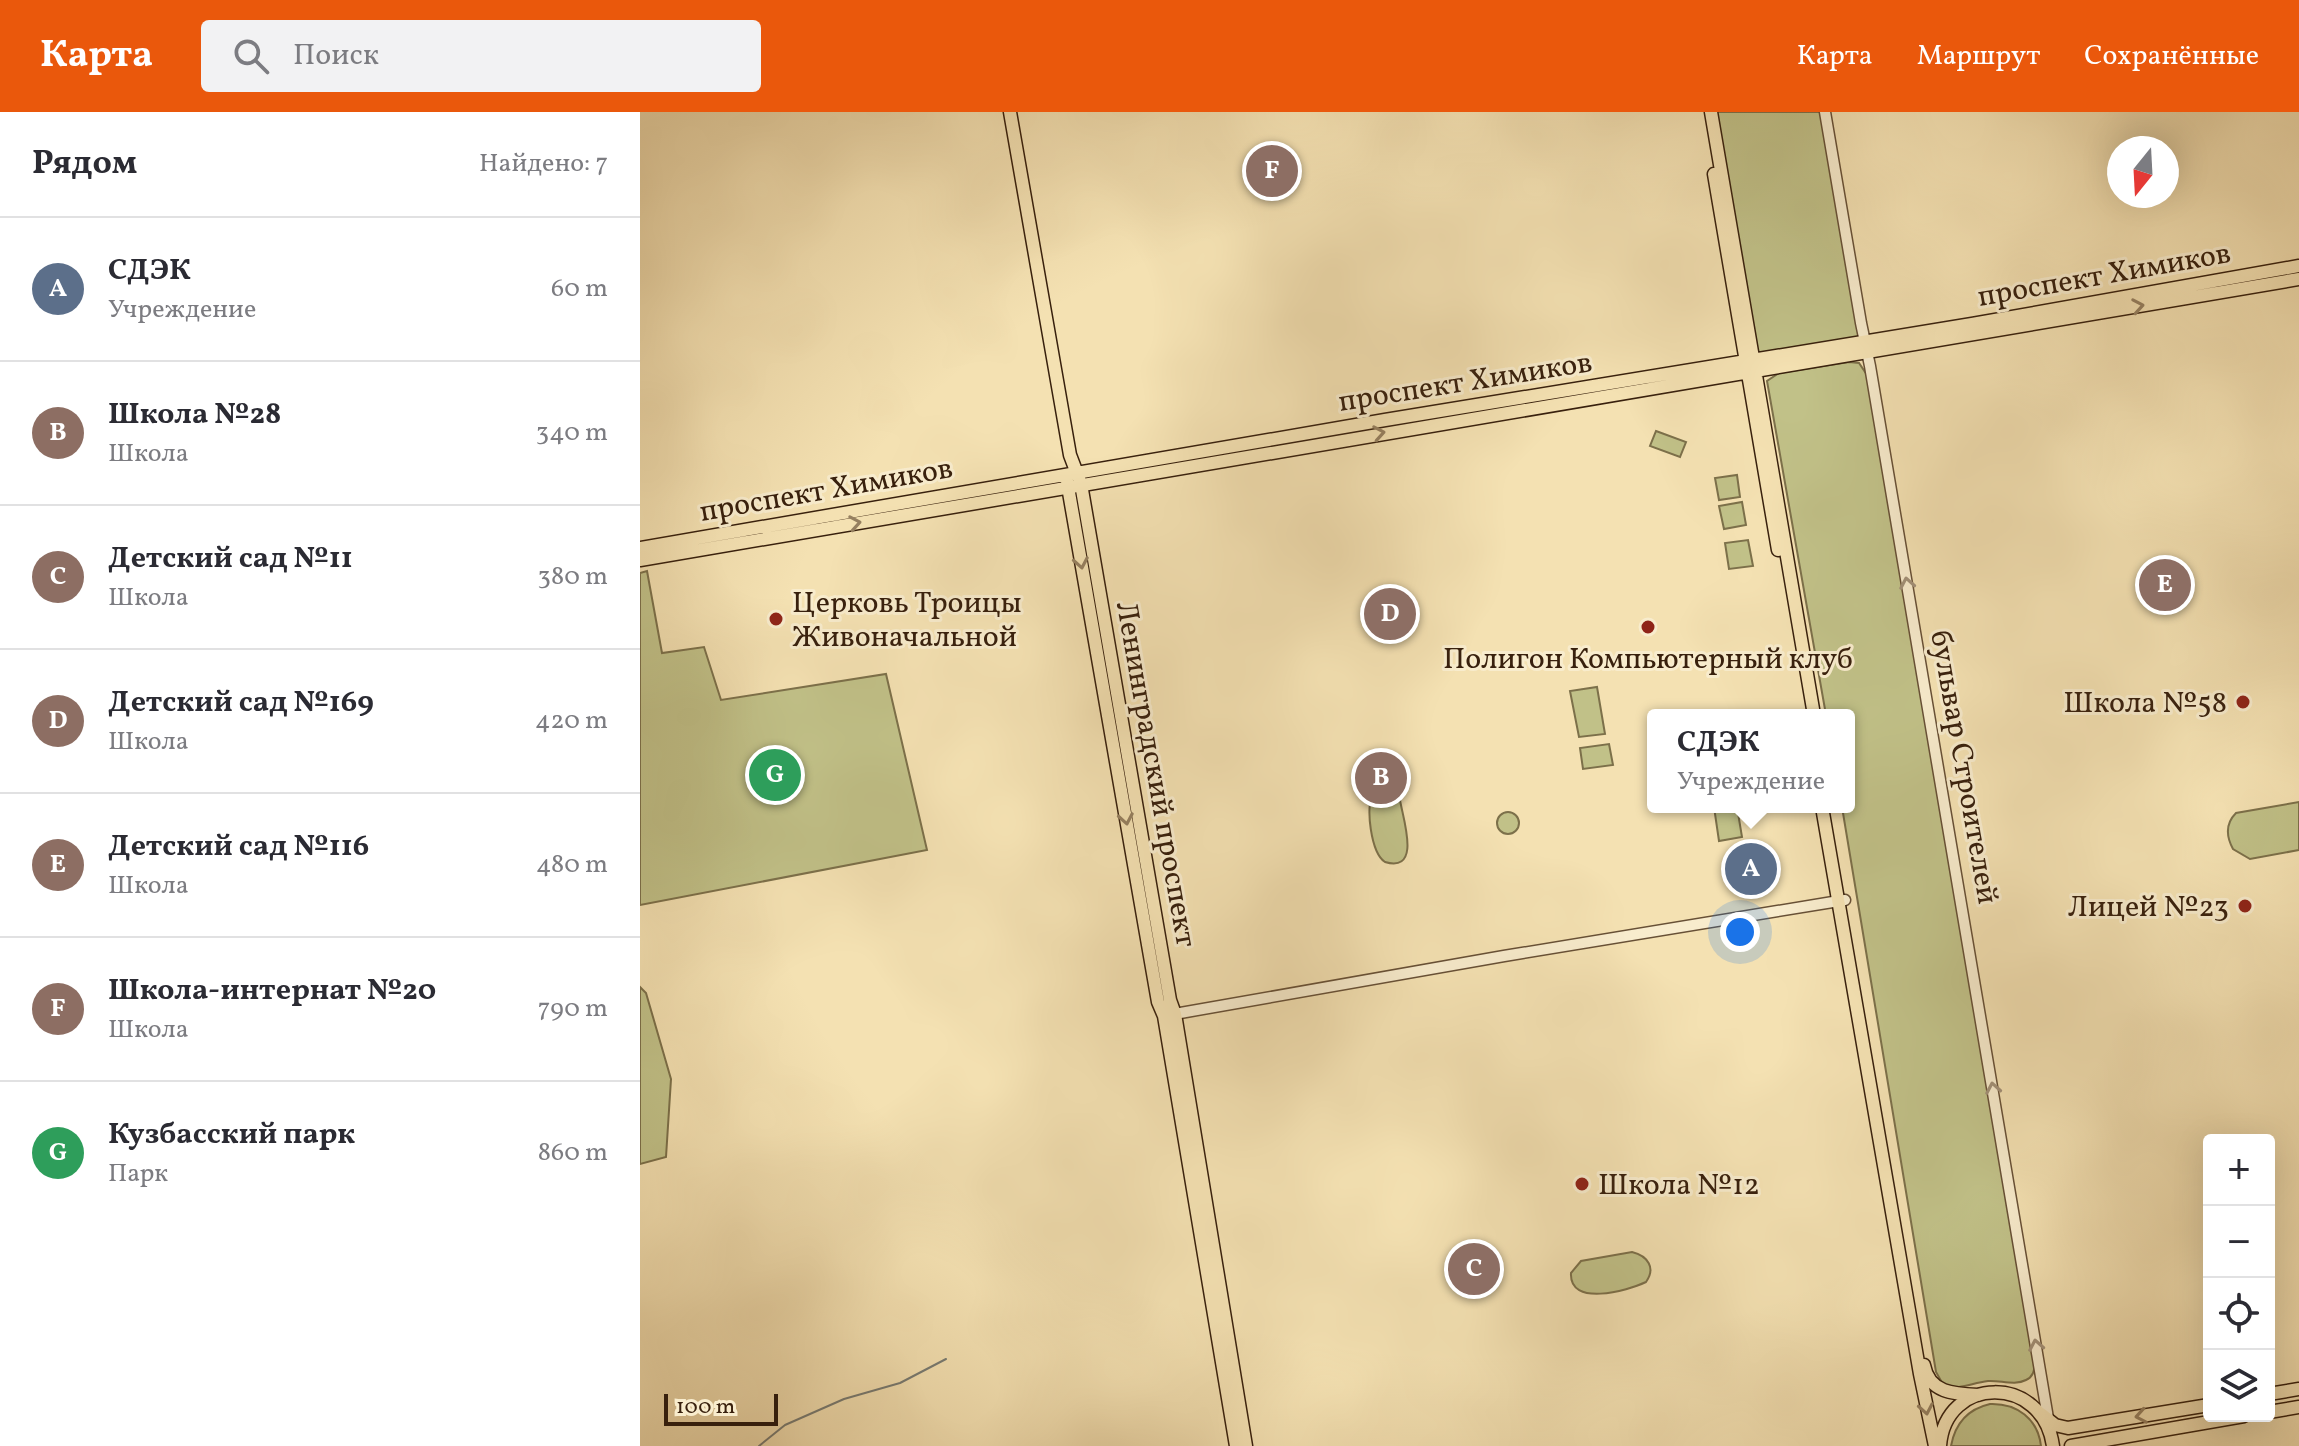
<!DOCTYPE html>
<html lang="ru">
<meta charset="utf-8">
<style>
:root{--surface:#fff;--page:#f2f2f3;--text:#2b2b33;--muted:#7c7c81;--line:#e1e1e2;--accent:#ea580c}
body{margin:0;font-family:Vollkorn,serif;background:var(--page);color:var(--text)}
.controls{position:absolute;right:24px;bottom:24px;display:grid;overflow:hidden;border-radius:8px;box-shadow:0 8px 32px #0002}
.controls button{width:72px;height:72px;display:grid;place-items:center;padding:0;border:0;border-bottom:2px solid var(--line);background:var(--surface);color:var(--text);font:40px sans-serif}
.compass{position:absolute;left:1467px;top:24px;width:72px;height:72px;border-radius:50%;background:var(--surface);box-shadow:0 8px 32px #0002;rotate:198deg}
.scale{position:absolute;left:24px;bottom:20px;width:114px;box-sizing:border-box;padding-left:8px;border:4px solid #38200d;border-top:0;font-size:22px;line-height:28px;white-space:nowrap;color:#38200d;-webkit-text-stroke:6px #f8eccd;paint-order:stroke}
.you{position:absolute;left:1100px;top:820px;width:28px;height:28px;margin:-20px;border:6px solid #fff;border-radius:50%;background:#1a73e8;box-shadow:0 0 0 12px #1a73e833}
.badge{display:grid;place-items:center;width:52px;height:52px;border-radius:50%;background:var(--accent);color:#fff;font-size:26px;font-weight:700}
.pin{position:absolute;translate:-50% -50%;border:4px solid #fff;box-shadow:0 2px 8px #0006}
.popup{position:absolute;left:1007px;top:597px;width:208px;height:104px;box-sizing:border-box;display:grid;place-content:center;border-radius:8px;background:var(--surface);filter:drop-shadow(0 2px 6px #0005);font-size:26px;white-space:nowrap;color:var(--muted)}
.popup b{font-size:30px;color:var(--text)}
.popup::after{content:'';position:absolute;left:50%;top:100%;margin-left:-16px;border:16px solid transparent;border-top-color:var(--surface)}
.list{margin:0;padding:0;list-style:none}
h2{display:flex;justify-content:space-between;align-items:center;height:104px;margin:0;padding:0 32px;font-size:34px}
h2 small{font-size:26px;font-weight:400;color:var(--muted)}
.list li{display:grid;grid-template-columns:52px 1fr auto;gap:24px;align-items:center;box-sizing:border-box;height:144px;padding:0 32px;border-top:2px solid var(--line)}
.list b{display:block;font-size:30px;white-space:nowrap}
.list p{margin:0;font-size:26px;white-space:nowrap;color:var(--muted)}
.list em{font-size:26px;font-style:normal;color:var(--muted)}
.icon{flex:none;width:44px;height:44px;fill:none;stroke:currentColor;stroke-width:2;stroke-linecap:round;stroke-linejoin:round}
.map{position:relative;flex:none;width:1659px;height:1334px;overflow:hidden}
header{display:flex;align-items:center;gap:48px;box-sizing:border-box;height:112px;padding:0 40px;background:var(--accent);color:#fff}
header strong{font-size:38px}
nav{display:flex;gap:44px;margin-inline-start:auto;font-size:28px}
.search{width:560px;height:72px;background:var(--page);display:flex;align-items:center;gap:20px;box-sizing:border-box;padding:0 28px;border-radius:8px;color:var(--muted);font-size:30px}
main{display:flex}
aside{flex:1;background:var(--surface)}
.map>svg:first-child{display:block}
.green{fill:#c1c188;stroke:#7c704a;stroke-width:2}
.lines{fill:none;stroke-linecap:round;stroke-linejoin:round}
.stream{stroke:#787c74;stroke-width:2}
.minor-casing{stroke:#675036;stroke-width:13}
.major-casing{stroke:#38200d;stroke-width:15}
.minor{stroke:#f8eccd;stroke-width:10}
.major{stroke:#f4e1b2;stroke-width:12}
.oneway{stroke:#968060}
.oneway2{stroke:#a29077}
.poi-dot{fill:#8f2418;stroke:#f8eccd;stroke-width:3}
.labels{text-anchor:middle;stroke-width:6;stroke-linejoin:round;paint-order:stroke}
.street-label{font-size:30px;fill:#38200d;stroke:#f8eccd}
.poi-label{font-size:30px;fill:#38200d;stroke:#f8eccd;text-anchor:start}
</style>
<header>
<strong>Карта</strong>
<div class="search"><svg class="icon" aria-label="search" viewBox="0 0 24 24"><circle cx="10" cy="10" r="6"/><path d="M15 15l6 6"/></svg>Поиск</div>
<nav><a>Карта</a><a>Маршрут</a><a>Сохранённые</a></nav>
</header>
<main>
<aside>
<h2>Рядом<small>Найдено: 7</small></h2>
<ul class="list">
<li><span class="badge" style="background:#5c6f8a">A</span><div><b>СДЭК</b><p>Учреждение</p></div><em>60 m</em></li>
<li><span class="badge" style="background:#8d6e63">B</span><div><b>Школа №28</b><p>Школа</p></div><em>340 m</em></li>
<li><span class="badge" style="background:#8d6e63">C</span><div><b>Детский сад №11</b><p>Школа</p></div><em>380 m</em></li>
<li><span class="badge" style="background:#8d6e63">D</span><div><b>Детский сад №169</b><p>Школа</p></div><em>420 m</em></li>
<li><span class="badge" style="background:#8d6e63">E</span><div><b>Детский сад №116</b><p>Школа</p></div><em>480 m</em></li>
<li><span class="badge" style="background:#8d6e63">F</span><div><b>Школа-интернат №20</b><p>Школа</p></div><em>790 m</em></li>
<li><span class="badge" style="background:#2e9e5b">G</span><div><b>Кузбасский парк</b><p>Парк</p></div><em>860 m</em></li>
</ul>
</aside>
<div class="map">
<svg width="1659" height="1334" viewBox="0 0 1659 1334">
<rect width="100%" height="100%" fill="#f4e1b2"/>
<filter id="stains"><feTurbulence type="fractalNoise" baseFrequency=".0025" numOctaves="4"/><feColorMatrix values="0 0 0 0 .2 0 0 0 0 .09 0 0 0 0 .02 0 0 0 .5 -.17"/></filter>
<radialGradient id="worn" r=".72"><stop offset=".6" stop-color="#630" stop-opacity="0"/><stop offset="1" stop-color="#630" stop-opacity=".3"/></radialGradient>
<path class="green" d="M1071,0h114l41,229 -112,19z
M1209,250l10,1 8,12 168,989c-1,7 -2,13 -9,16 -11,6 -26,0 -38,1 -17,2 -27,9 -44,5l-8,-14 -94,-565h7v-92h-23l-59,-334 12,-8z
M1016,319l30,11 -6,15 -30,-11z
M1097,363l3,22 -21,3 -4,-22z
M1102,390l4,23 -22,4 -5,-23z
M1108,428l5,26 -24,3 -4,-26z
M7,459l15,82 42,-6 17,53 165,-26 41,176 -287,55v-332z
M957,575l8,47 -26,3 -9,-46z
M969,632l4,21 -30,4 -3,-21z
M743,677l17,11c3,19 22,73 -15,62 -14,-9 -20,-56 -12,-69z
M1659,690v48l-49,9 -17,-10c-7,-13 -8,-25 3,-36z
M1074,695h23l5,30 -23,4z
M857 711a11 11 0 1 1 22 0a11 11 0 1 1-22 0Z
M0,875l6,6 25,86 -5,78 -26,7z
M992,1140c16,4 24,16 14,30 -19,9 -77,25 -75,-9l10,-12z
M1350,1292c27,-1 48,15 51,42h-90c4,-22 17,-37 39,-42z"/>
<g class="lines">
<path class="stream" d="M119,1334l26,-21 59,-26 56,-16 46,-24"/>
<defs>
<path id="minor" d="M1185,0l36,211 9,43 179,1058
M529,903l335,-59 341,-56"/>
<path id="major" d="M370,0l60,343 11,29 89,516 5,14 71,432
M1071,0l103,603
M1074,62l64,376
M427,369l91,521 6,14 72,430
M0,436l745,-128 587,-96 327,-58
M0,448l1659,-281
M1182,695l98,567 15,72
M1284,1253c5,28 30,29 54,30
M1629,1282l30,-5
M1629,1300l30,-5
M1401,1302l14,11 13,3 141,-23
M1300,1334c5,-71 103,-72 113,0
M1431,1334l173,-30"/>
</defs>
<use href="#minor" class="minor-casing"/>
<use href="#major" class="major-casing"/>
<use href="#minor" class="minor"/>
<use href="#major" class="major"/>
</g>
<defs><path id="oneway-chevron" d="M-2-3.5L2.5 0L-2 3.5" fill="none" stroke-width="1.6" stroke-linecap="round" stroke-linejoin="round" transform="scale(2)"/></defs>
<g class="oneway">
<use href="#oneway-chevron" transform="translate(1498 194) rotate(-10)"/>
<use href="#oneway-chevron" transform="translate(739 321) rotate(-10)"/>
<use href="#oneway-chevron" transform="translate(215 411) rotate(-10)"/>
<use href="#oneway-chevron" transform="translate(441 451) rotate(80)"/>
<use href="#oneway-chevron" transform="translate(486 707) rotate(80)"/>
<use href="#oneway-chevron" transform="translate(1286 1297) rotate(80)"/>
<use href="#oneway-chevron" transform="translate(1501 1304) rotate(170)"/>
</g>
<g class="oneway2">
<use href="#oneway-chevron" transform="translate(1267 471) rotate(-100)"/>
<use href="#oneway-chevron" transform="translate(1353 976) rotate(-100)"/>
<use href="#oneway-chevron" transform="translate(1396 1233) rotate(-100)"/>
</g>
<g class="poi-dot">
<circle cx="136" cy="507" r="8"/>
<circle cx="1008" cy="515" r="8"/>
<circle cx="1603" cy="590" r="8"/>
<circle cx="1605" cy="794" r="8"/>
<circle cx="942" cy="1072" r="8"/>
</g>
<g class="labels">
<g class="street-label">
<text transform="translate(1464 162) rotate(-10)" y="10">проспект Химиков</text>
<text transform="translate(825 269) rotate(-9)" y="10">проспект Химиков</text>
<text transform="translate(186 377) rotate(-10)" y="10">проспект Химиков</text>
<text transform="translate(1325 655) rotate(80)" y="10">бульвар Строителей</text>
<text transform="translate(517 662) rotate(80)" y="10">Ленинградский проспект</text>
</g>
<g class="poi-label">
<text x="152" y="500">Церковь Троицы<tspan x="152" dy="34">Живоначальной</tspan></text>
<text x="1008" y="556" text-anchor="middle">Полигон Компьютерный клуб</text>
<text x="1587" y="600" text-anchor="end">Школа №58</text>
<text x="1589" y="804" text-anchor="end">Лицей №23</text>
<text x="958" y="1082">Школа №12</text>
</g>
</g>
<rect width="100%" height="100%" filter="url(#stains)"/>
<rect width="100%" height="100%" fill="url(#worn)"/>
</svg>
<div class="controls">
<button>+</button>
<button>−</button>
<button><svg class="icon" aria-label="locate" viewBox="0 0 24 24"><circle cx="12" cy="12" r="6"/><path d="M12 2v4M12 18v4M2 12h4M18 12h4"/></svg></button>
<button><svg class="icon" aria-label="layers" viewBox="0 0 24 24"><path d="M12 4l9 5-9 5-9-5zM3 14l9 5 9-5"/></svg></button>
</div>
<svg class="compass" viewBox="-18 -18 36 36"><path d="M0-13l5 13h-10z" fill="#e53935"/><path d="M0 13l5-13h-10z" fill="#7c7c81"/></svg>
<div class="scale">100 m</div>
<div class="you"></div>
<div class="pin badge" style="left:1111px;top:757px;background:#5c6f8a">A</div>
<div class="popup"><b>СДЭК</b>Учреждение</div>
<div class="pin badge" style="left:741px;top:666px;background:#8d6e63">B</div>
<div class="pin badge" style="left:834px;top:1157px;background:#8d6e63">C</div>
<div class="pin badge" style="left:750px;top:502px;background:#8d6e63">D</div>
<div class="pin badge" style="left:1525px;top:473px;background:#8d6e63">E</div>
<div class="pin badge" style="left:632px;top:59px;background:#8d6e63">F</div>
<div class="pin badge" style="left:135px;top:663px;background:#2e9e5b">G</div>
</div>
</main>
